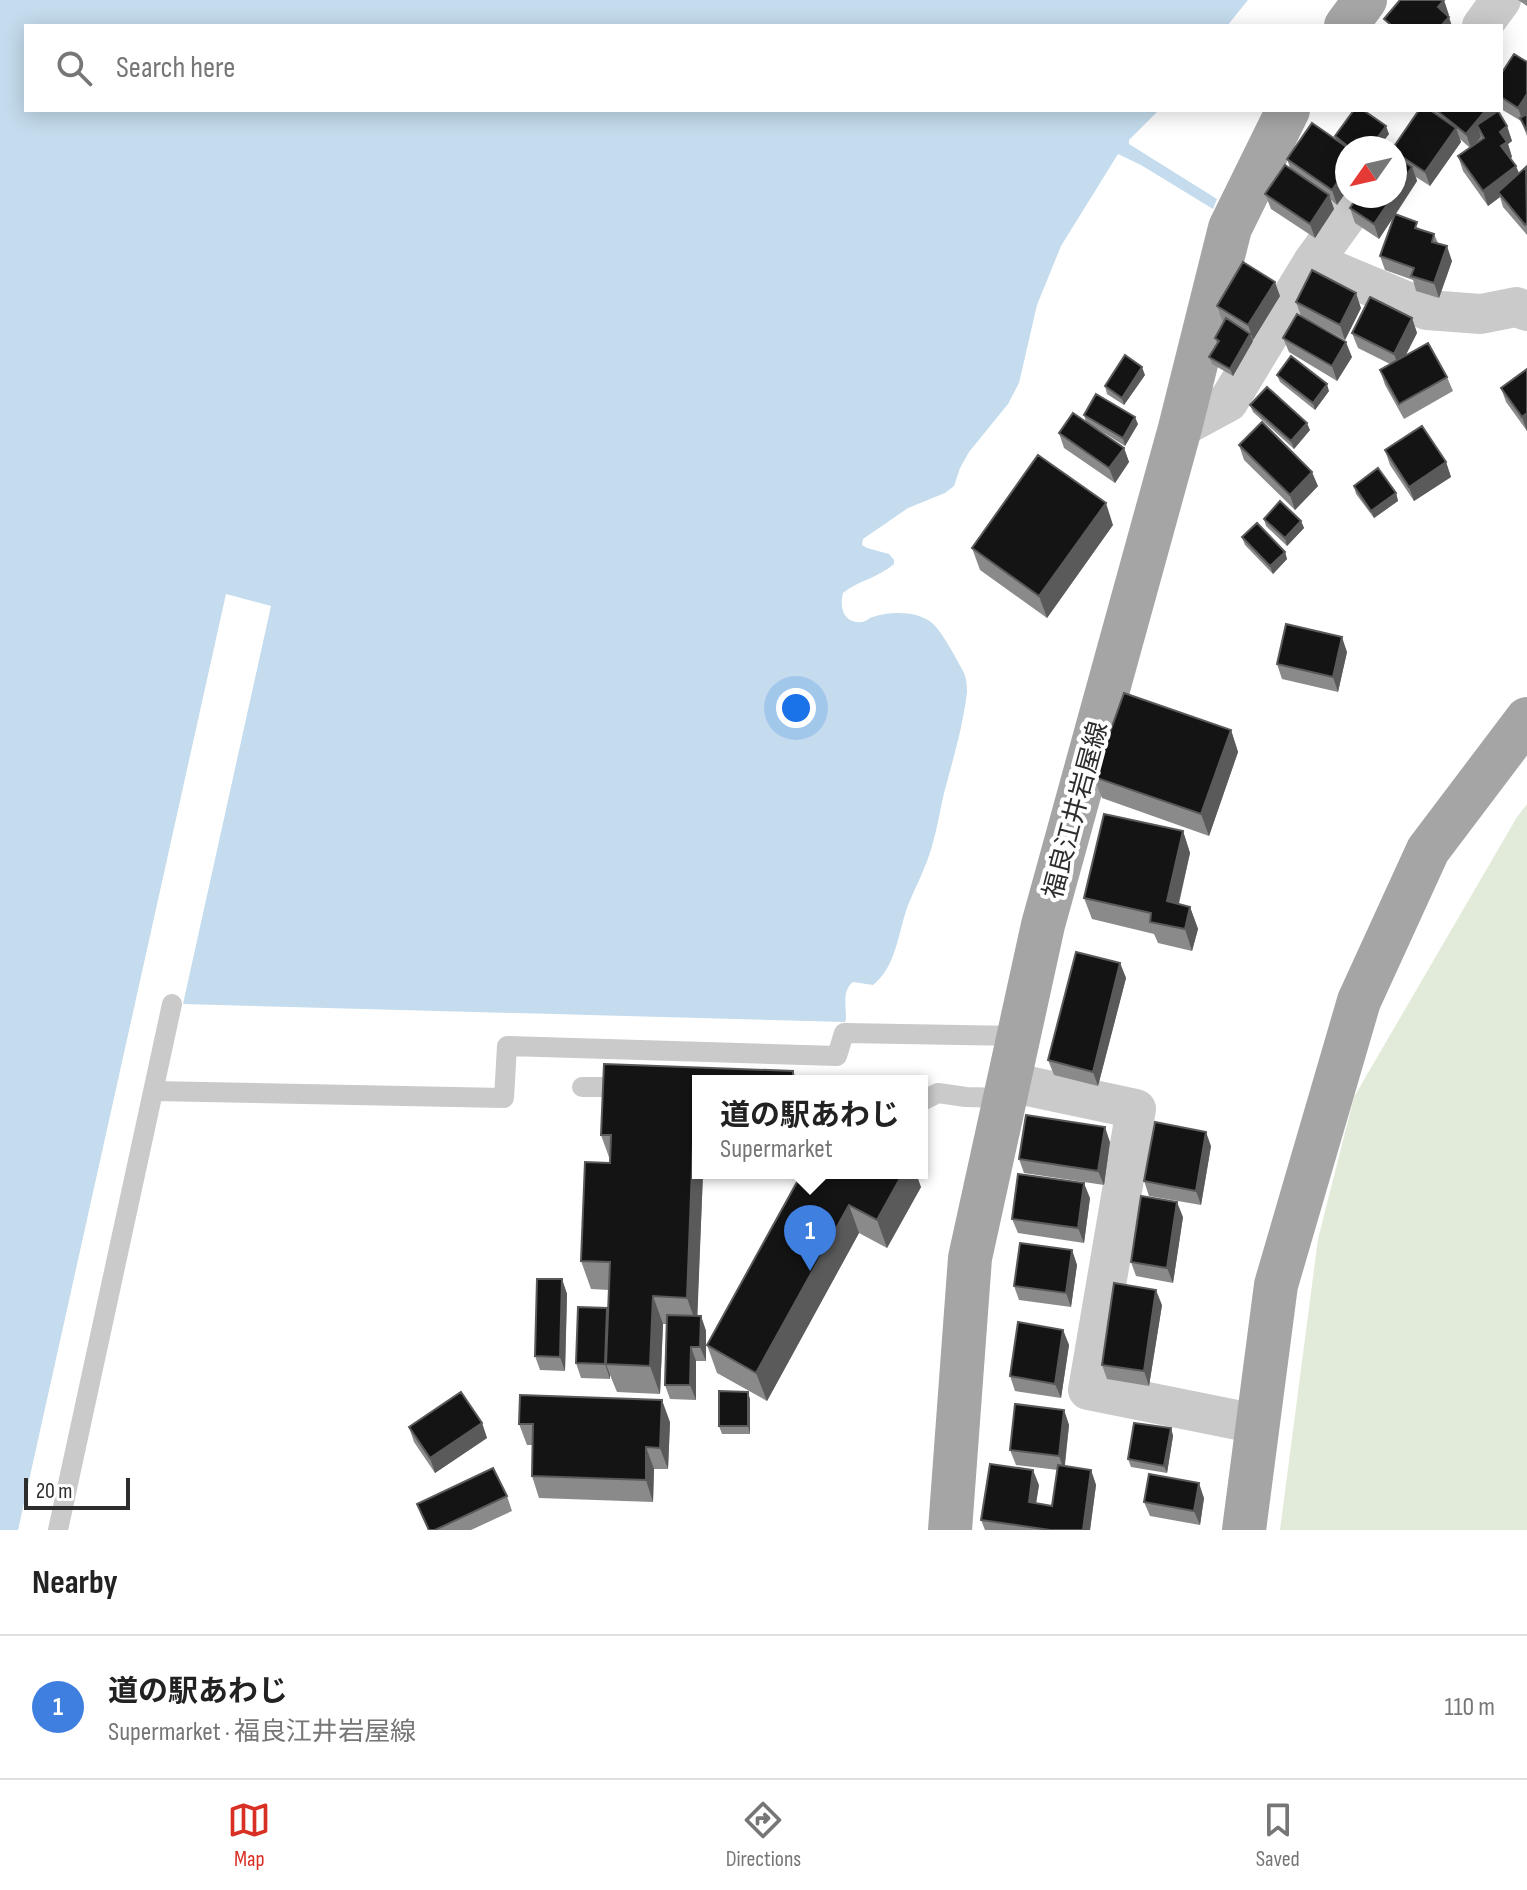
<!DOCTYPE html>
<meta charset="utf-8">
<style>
:root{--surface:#fff;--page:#f2f2f2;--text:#222;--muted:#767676;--line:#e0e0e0;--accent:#d93025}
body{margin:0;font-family:"Sofia Sans Condensed","Noto Sans JP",sans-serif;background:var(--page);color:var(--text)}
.compass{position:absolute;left:1335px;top:136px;width:72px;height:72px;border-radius:50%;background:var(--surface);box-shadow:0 4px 20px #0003;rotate:236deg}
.scale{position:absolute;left:24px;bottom:20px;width:106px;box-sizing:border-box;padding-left:8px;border:4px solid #2d2d2d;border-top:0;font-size:22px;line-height:28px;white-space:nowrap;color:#2d2d2d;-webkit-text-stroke:6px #fff;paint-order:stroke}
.you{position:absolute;left:796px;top:708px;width:28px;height:28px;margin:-20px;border:6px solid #fff;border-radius:50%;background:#1a73e8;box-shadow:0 0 0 12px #1a73e833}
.badge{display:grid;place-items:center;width:52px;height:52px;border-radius:50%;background:var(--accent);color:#fff;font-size:26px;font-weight:700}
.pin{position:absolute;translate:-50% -66px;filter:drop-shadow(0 2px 4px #0008)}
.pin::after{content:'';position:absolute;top:42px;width:28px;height:24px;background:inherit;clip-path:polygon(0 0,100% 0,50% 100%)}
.popup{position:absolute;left:692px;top:1075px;width:236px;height:104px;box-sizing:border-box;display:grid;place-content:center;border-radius:0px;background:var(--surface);filter:drop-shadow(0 2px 6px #0005);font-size:26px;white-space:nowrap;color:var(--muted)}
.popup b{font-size:30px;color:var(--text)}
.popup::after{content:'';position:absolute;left:50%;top:100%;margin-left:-16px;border:16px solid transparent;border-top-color:var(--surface)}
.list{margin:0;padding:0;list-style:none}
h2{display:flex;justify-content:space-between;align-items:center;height:104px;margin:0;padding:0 32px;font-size:34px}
h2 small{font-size:26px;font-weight:400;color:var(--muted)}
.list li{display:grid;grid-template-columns:52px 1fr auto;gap:24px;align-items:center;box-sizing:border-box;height:144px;padding:0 32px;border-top:2px solid var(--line)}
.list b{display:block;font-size:30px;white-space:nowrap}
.list p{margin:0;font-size:26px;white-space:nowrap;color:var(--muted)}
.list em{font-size:26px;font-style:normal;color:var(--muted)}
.icon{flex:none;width:44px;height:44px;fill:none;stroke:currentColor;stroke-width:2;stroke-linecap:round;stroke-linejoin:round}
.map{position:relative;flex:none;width:1527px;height:1530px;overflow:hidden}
.search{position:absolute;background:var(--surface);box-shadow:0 4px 20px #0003;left:24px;right:24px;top:24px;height:88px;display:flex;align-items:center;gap:20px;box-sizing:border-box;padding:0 28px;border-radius:0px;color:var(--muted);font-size:30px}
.sheet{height:248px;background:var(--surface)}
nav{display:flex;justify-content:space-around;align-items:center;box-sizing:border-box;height:112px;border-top:2px solid var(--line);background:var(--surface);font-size:22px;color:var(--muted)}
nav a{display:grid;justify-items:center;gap:4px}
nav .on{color:var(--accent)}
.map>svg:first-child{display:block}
.green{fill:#e2ebd9}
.water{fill:#c4dced}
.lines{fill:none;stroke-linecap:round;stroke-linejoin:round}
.lane{stroke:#cacaca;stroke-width:20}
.street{stroke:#cacaca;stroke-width:40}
.primary{stroke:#a5a5a5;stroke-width:44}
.wall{fill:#8a8a8a}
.shaded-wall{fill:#5a5a5a}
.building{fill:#141414;stroke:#5a5a5a;stroke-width:2}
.labels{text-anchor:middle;stroke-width:8;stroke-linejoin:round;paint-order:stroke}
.street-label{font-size:26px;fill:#2d2d2d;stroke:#fff}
</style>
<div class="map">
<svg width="1527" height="1530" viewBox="0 0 1527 1530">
<rect width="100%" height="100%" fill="#fff"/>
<path class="green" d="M1527,804v726h-247l38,-291 36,-142 163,-280z"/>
<path class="water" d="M0,0h1248l-21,26h-1201v84h1133l-30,30v4l88,55 -4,10 -72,-44 -23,-11 -57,92 -24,59 -18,78 -11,21 -39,48 -9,16 -6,18 -9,7 -37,15 -45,31 -1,6 5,3 22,6 5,6v4c-16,14 -35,16 -51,29 -4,15 1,31 19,29 3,0 9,-5 11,-5 17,-6 45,-6 59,6 9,7 24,35 30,46 4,7 5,14 5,23 -4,34 -14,68 -23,101 -4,18 -7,36 -12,53 -6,22 -17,41 -25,62 -9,26 -11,59 -34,77l-20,-3c-11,8 -7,24 -7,37l-1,3 -662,-18 88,-398 -45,-12 -208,936h-18z"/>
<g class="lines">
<path class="lane" d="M582,1087h48
M153,1091l351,7 3,-52 330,10 7,-23 174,3
M922,1101l16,-8 28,4 39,1
M58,1530l114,-526"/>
<path class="street" d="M1482,26l19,-26
M1313,262l114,48 54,4 35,-7 11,4
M1180,428l48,-26 85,-140 48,-66
M1009,1082l127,27 -48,281 169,34"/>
<path class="primary" d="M1346,26l19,-26
M950,1530l20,-272 73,-333 137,-497 50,-200 58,-118
M1244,1530l32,-245 83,-284 69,-151 99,-131"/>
</g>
<path class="wall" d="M1518,0h9v6z
M1527,62v74l-6,-15 -20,-12v-35z
M1432,110h67l1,4 7,12 5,15 -4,3 4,13 -2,1 9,16 8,-6v67l-24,-28 -3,-10 -12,9 -25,-35 -5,-15 12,-8 -10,-9 1,3 -31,44 -14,-9 1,4 -21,33 24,15 14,5 4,9 14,18 -13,37 -23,-7 -3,-11 -28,-10 -5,-14 15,-41 -16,24 -24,-16 -5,-15 45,-12v-48l38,-36z
M1389,134l-11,14h-31l-10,57 -6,-5 3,9 -19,29 -44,-29 -6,-15 25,-26 -3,-9 49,-20 -1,-3z
M1280,296l-27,44 -1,-1 1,2 -20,35 -21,-12 -3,-7 8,-13 -2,-6 9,-16 -2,-2 -5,-14z
M1296,302l65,6 -16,32 -31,-17 38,34 -15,24 -48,-29 -6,-14 18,-22z
M1412,318l5,15 -11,22 41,22 6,14 -49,28 -19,-34 -5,-15 10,-6 -32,-16 -6,-15z
M1527,369v62l-21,-29 -5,-14z
M1145,375l-21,30 -17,-11 -2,-8z
M1277,375l52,16 -14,19 -35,-28z
M1250,405l60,25 -16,19 -41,-37z
M1084,415l54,9 -13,22 -32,-20 31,22 5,14 -14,21 -51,-35 -5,-15 27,-11z
M1239,445l79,41 -23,24 -51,-50z
M1385,450l61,12 5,15 -37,24 -24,-36z
M1354,486l42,7 2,8 -24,17 -18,-24z
M1264,519l37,2 3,7 -17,18 -21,-20z
M1113,525l-66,93 -67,-48 -8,-22z
M1242,537l43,15 2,7 -14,15 -28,-29z
M1347,652l-9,40 -56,-13 -5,-15z
M1231,730l7,22 -29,84 -107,-38 -8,-21z
M1183,831l7,22 -11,51 11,3 8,22 -6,22 -34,-8 -4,-9 -62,-15 -8,-21z
M1120,963l6,15 -28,108 -44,-11 -6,-15z
M604,1064l189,7 4,10h-99v92h5l-6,143h4l5,15v30h-10v39l-26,-1 -5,-14 2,-61h-4l-3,70 -43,-2 -7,-17v4l-29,-1 -5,-15 2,-56 29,1 1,5 1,-23 -18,-1 -10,-28 4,-99 25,1v-3l-9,-25z
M1110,1142l-6,43 -80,-12 -5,-14z
M1211,1146l-10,59 -52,-9 -5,-15z
M746,1173h54v2z
M802,1173l119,14 -34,61 -28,-15 -92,168 -50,-28 -10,-28z
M1090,1198l-6,45 -66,-10 -6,-14z
M1183,1217l-10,66 -37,-7 -5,-14z
M1072,1250l5,15 -6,42 -52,-7 -5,-14z
M562,1279l5,15 -2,77 -25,-1 -5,-14z
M1162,1305l-13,81 -42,-7 -5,-14z
M1063,1330l6,15 -8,53 -46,-7 -5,-15z
M750,1399v35h-28l-3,-8z
M1064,1410l5,15 -4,41 26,4 5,15 -6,45h-105l-4,-10 58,-35 -3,18 16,3 6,-36 -42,-5 -6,-15z
M670,1422l-2,47h-14l-1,33 -114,-4 -7,-22v-31h-5l-8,-21z
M482,1423l5,15 -52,35 -21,-31 -5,-15z
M1171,1428l2,8 -6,37 -36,-6 -3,-8z
M507,1496l5,15 -41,19h-43l-11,-26z
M1204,1498l-4,27 -50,-9 -6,-14z"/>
<path class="shaded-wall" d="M1444,0l5,15 -6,7 -5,-15z
M1449,17l3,9h-11z
M1527,94v23l-4,5 -5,-14z
M1486,110h13l1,3 -18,22 -5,-10 4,12 -10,11 -5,-14z
M1386,126l3,8 -11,14h-8z
M1507,126l5,15 -4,3 4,13 -5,4 -6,-15 -1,-14z
M1456,128l5,14 -31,44 -5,-14z
M1516,166l6,14 -24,12 2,5 -12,9 -5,-15z
M1412,167l5,14 -38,58 -5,-15 19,-28h2v-4z
M1347,168v23l-10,14 -5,-15z
M1329,195l5,14 -19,29 -5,-14z
M1447,246l5,15 -13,37 -5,-15z
M1275,282l5,14 -27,44 -5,-15z
M1356,293l5,15 -16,32 -5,-15z
M1412,318l5,15 -18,35 -5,-14z
M1250,334l3,7 -20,35 -3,-7z
M1346,342l6,15 -15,24 -5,-15z
M1142,367l3,8 -21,30 -2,-7z
M1327,384l2,7 -14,19 -2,-7z
M1527,413v18l-5,-14z
M1135,417l3,7 -13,22 -2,-8z
M1307,423l3,7 -16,19 -3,-8z
M1124,448l5,14 -14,21 -6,-15z
M1446,462l5,15 -37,24 -5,-14z
M1312,472l6,14 -23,24 -5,-15z
M1396,493l2,8 -24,17 -3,-7z
M1106,503l7,22 -66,93 -8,-22z
M1301,521l3,7 -17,18 -2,-8z
M1285,552l2,7 -14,15 -3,-8z
M1342,637l5,15 -9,40 -5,-15z
M1231,730l7,22 -29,84 -8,-22z
M1183,831l7,22 -16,70 -7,-22z
M1190,907l8,22 -6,22 -7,-22z
M1120,963l6,15 -28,108 -5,-14z
M1105,1127l5,15 -6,43 -6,-14z
M1206,1132l5,14 -10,59 -5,-14z
M693,1143l5,15v15h5l-6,153 -10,-28z
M903,1173h13l5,14 -34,61 -10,-28z
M1084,1183l6,15 -6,45 -6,-15z
M1177,1202l6,15 -10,66 -6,-15z
M849,1205l10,28 -92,168 -11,-28z
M1072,1250l5,15 -6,42 -5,-14z
M562,1279l5,15 -2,77 -5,-14z
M1156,1290l6,15 -13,81 -5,-15z
M653,1296l10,28 -3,70 -10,-28z
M607,1308l5,15 -6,41 4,11v4l-5,-15z
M701,1316l5,15v30l-6,-14z
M1063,1330l6,15 -8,53 -6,-14z
M691,1347l5,14v39l-6,-15z
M748,1392l2,7v35l-2,-8z
M662,1400l8,22 -2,47 -8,-21z
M1064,1410l5,15 -5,45 -5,-14z
M482,1423l5,15 -52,35 -5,-15z
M1171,1428l2,8 -6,37 -3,-7z
M646,1447l8,22 -1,33 -7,-22z
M1033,1470l6,15 -5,31 -5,-14z
M1091,1470l5,15 -6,45h-7z
M1199,1483l5,15 -4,27 -6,-14z"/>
<path class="building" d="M1400,0h44l-6,7 11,10 -8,9h-49l-8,-7z
M1514,54l13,8v32l-9,14 -17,-11v-23z
M1354,110h9l23,16 -16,22h-20l-15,-12z
M1419,110h11l26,18 -31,44 -30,-20v-4h-2z
M1436,110h50l-20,24z
M1498,111l9,15 -7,6 7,10 -6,4 15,20 -33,25 -25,-35 26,-18 -7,-13z
M1527,114v17l-7,-13z
M1312,123l36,25h-1v20l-15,22 -45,-31z
M1395,156l17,11 -17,25z
M1285,165l44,30 -19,29 -45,-30z
M1526,167l1,56 -2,2 -27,-33z
M1358,196h35l-19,28 -24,-16z
M1395,214l22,8 -2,6 19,6 -2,8 15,4 -13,37 -23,-7 3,-8 -34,-12z
M1243,262l32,20 -27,43 -31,-19z
M1312,270l44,23 -16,32 -44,-23z
M1370,297l42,21 -18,36 -42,-21z
M1297,314l49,28 -14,24 -49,-28z
M1226,318l24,16 -20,35 -21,-12 10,-16 -4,-3z
M1428,343l19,34 -48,27 -19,-34z
M1125,355l17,12 -20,31 -17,-12z
M1291,356l36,28 -14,19 -36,-28z
M1527,369v44l-5,4 -21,-29z
M1267,387l40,36 -16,18 -41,-36z
M1096,394l39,23 -12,21 -39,-23z
M1073,413l51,35 -15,20 -50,-35z
M1262,422l50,50 -22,23 -51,-50z
M1422,426l24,36 -37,25 -24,-37z
M1038,455l68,48 -67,93 -67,-48z
M1378,468l18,25 -25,18 -17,-25z
M1280,501l21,20 -16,17 -21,-19z
M1257,523l28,29 -15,14 -28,-29z
M1286,624l56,13 -9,40 -56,-13z
M1124,693l107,37 -30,84 -107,-37z
M1104,814l79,17 -16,70 23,6 -5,22 -35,-7 1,-9 -67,-15z
M1076,952l44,11 -27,109 -45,-12z
M604,1064l189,7v10h-95v63l-5,-1 -6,155 -34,-2 -3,70 -44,-2 4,-102 -29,-1 4,-99 25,1 1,-28h-10z
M1026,1115l79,12 -7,44 -79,-12z
M1155,1122l51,10 -10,59 -52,-10z
M802,1173h101l-26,47 -28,-15 -93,168 -49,-28z
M1018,1174l66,9 -6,45 -66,-9z
M1141,1196l36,6 -10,66 -36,-6z
M1020,1243l52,7 -6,43 -52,-7z
M537,1279h25l-2,78 -25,-1z
M1114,1283l42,7 -12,81 -42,-6z
M578,1307l29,1 -2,56 -29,-1z
M667,1315l34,1 -1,31h-9l-1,38h-25z
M1018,1322l45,8 -8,54 -45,-8z
M719,1391l29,1v34h-29z
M461,1392l21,31 -52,35 -21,-31z
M520,1395l142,5 -2,48 -14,-1v33l-114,-4 1,-52h-14z
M1015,1404l49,6 -5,46 -49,-6z
M1134,1423l37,5 -7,38 -36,-7z
M990,1464l43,6 -4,32 23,4 6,-41 33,5 -8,60h-33l-69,-10z
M493,1468l14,28 -72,34h-6l-12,-26z
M1149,1474l50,9 -5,28 -50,-9z"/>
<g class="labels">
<g class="street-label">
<text transform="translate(1075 810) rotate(-75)" y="9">福良江井岩屋線</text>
</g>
</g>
</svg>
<svg class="compass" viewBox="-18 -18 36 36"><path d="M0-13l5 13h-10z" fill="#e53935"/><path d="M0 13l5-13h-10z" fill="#767676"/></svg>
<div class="scale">20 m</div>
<div class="you"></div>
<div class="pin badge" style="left:810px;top:1271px;background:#3f7fe0">1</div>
<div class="popup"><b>道の駅あわじ</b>Supermarket</div>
<div class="search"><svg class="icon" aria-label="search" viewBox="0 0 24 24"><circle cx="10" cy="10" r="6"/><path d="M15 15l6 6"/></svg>Search here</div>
</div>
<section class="sheet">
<h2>Nearby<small></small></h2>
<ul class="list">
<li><span class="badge" style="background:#3f7fe0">1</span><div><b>道の駅あわじ</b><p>Supermarket · 福良江井岩屋線</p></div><em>110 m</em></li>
</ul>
</section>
<nav>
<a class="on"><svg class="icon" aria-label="map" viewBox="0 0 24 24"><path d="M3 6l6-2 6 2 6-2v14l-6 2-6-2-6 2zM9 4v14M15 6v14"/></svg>Map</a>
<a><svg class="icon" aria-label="directions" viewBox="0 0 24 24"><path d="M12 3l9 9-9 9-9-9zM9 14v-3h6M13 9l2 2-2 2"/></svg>Directions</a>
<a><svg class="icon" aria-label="saved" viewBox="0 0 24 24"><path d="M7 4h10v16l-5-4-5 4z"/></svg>Saved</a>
</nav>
